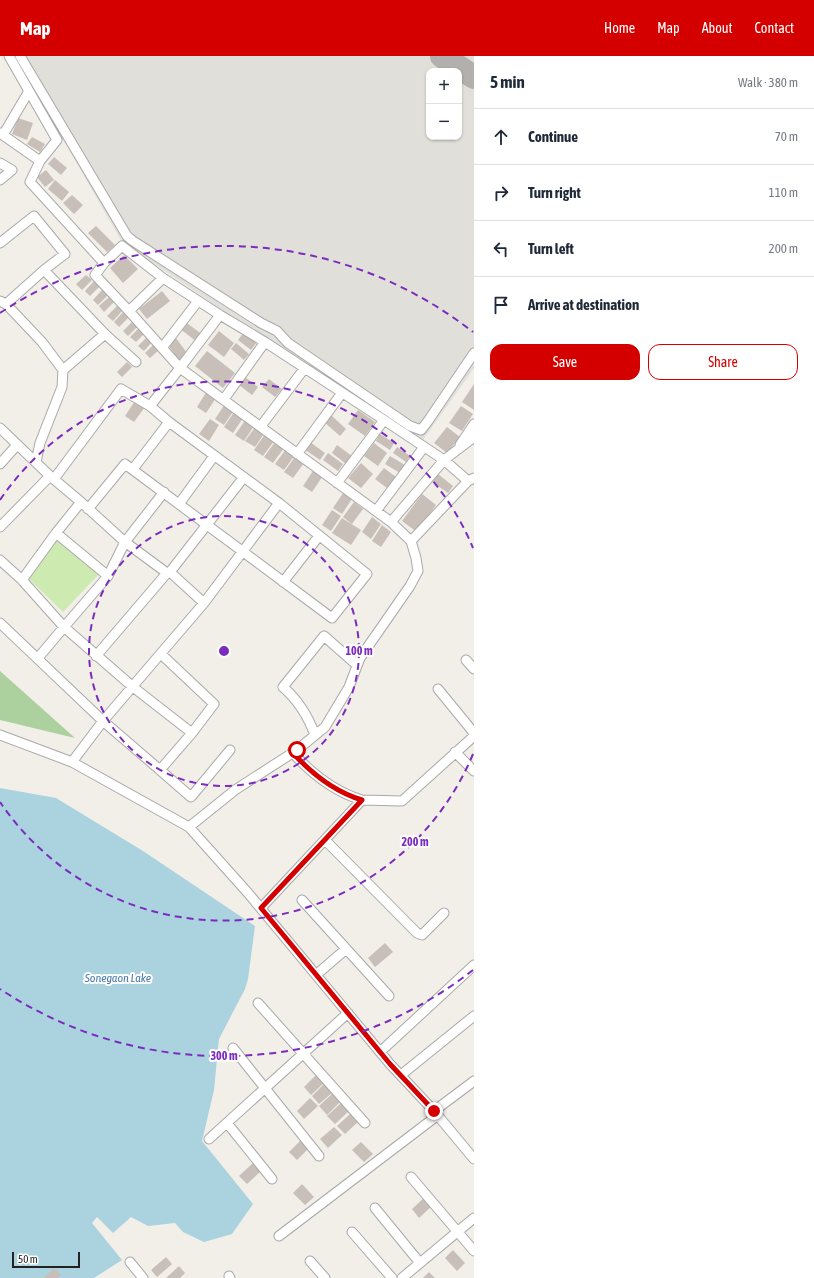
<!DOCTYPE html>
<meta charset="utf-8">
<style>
:root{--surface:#fff;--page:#f6f6f7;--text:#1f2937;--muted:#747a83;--line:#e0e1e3;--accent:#d40000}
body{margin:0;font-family:"Asap Condensed",sans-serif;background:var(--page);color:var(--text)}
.controls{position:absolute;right:12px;top:12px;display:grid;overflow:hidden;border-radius:8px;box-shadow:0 1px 3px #0004}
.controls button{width:36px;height:36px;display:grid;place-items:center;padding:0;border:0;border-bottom:1px solid var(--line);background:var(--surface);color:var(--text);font:20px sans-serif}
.scale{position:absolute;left:12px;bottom:10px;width:68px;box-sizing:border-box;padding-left:4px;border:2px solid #222;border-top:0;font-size:11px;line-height:14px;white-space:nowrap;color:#222;-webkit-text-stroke:3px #fff;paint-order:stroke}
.stop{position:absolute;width:12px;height:12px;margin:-9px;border:3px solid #d40000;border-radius:50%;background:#fff}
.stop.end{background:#d40000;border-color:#fff;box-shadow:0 1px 4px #0008}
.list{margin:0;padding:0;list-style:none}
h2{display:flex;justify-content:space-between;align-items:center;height:52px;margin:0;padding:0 16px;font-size:17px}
h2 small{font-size:13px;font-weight:400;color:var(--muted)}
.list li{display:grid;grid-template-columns:26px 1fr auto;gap:12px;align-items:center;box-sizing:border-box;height:56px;padding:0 16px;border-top:1px solid var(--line)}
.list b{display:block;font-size:15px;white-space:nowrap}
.list em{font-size:13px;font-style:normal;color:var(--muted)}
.actions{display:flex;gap:8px;padding:12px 16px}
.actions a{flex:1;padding:9px 0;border:1px solid var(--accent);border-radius:12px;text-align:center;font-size:14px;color:var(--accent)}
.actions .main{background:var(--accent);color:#fff}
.icon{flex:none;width:22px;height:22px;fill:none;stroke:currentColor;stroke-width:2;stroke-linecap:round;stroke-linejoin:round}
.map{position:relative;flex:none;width:474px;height:1222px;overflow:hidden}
header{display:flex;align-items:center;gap:24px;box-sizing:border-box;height:56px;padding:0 20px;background:var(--accent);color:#fff}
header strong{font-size:19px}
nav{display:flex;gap:22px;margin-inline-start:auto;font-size:14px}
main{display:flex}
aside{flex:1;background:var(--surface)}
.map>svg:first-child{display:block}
.airport{fill:#e1dfda;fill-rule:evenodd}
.grass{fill:#cdebb0}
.forest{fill:#add19e}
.water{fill:#aad3df}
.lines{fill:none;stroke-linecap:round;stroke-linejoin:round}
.taxiway{stroke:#b1b0ac;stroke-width:24}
.building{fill:#c7bfb8}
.minor-casing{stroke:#a9a9a9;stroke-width:11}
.minor{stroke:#fff;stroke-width:9}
.route{stroke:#d40000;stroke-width:5}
.ring{fill:none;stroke:#7b2cbf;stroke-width:2;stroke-dasharray:7 5}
.labels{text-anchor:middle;stroke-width:4;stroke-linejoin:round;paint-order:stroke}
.water-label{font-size:12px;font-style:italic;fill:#4a7aab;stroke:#fff}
.centre{fill:#7b2cbf;stroke:#fff;stroke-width:2}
.ring-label{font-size:12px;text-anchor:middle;font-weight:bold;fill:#7b2cbf;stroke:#fff;stroke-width:4;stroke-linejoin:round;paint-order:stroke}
</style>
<header>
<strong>Map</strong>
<nav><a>Home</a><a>Map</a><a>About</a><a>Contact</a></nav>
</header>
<main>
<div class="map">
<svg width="474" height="1222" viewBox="0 0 474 1222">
<rect width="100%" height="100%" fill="#f2efe9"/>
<path class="airport" d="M15,0h459v312l-51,72 -158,-104 -44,-27 -99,-67zM429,15h30v66h-30z"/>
<path class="grass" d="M57,483l42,35 -36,38 -35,-34z"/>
<path class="forest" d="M0,615l75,67 -75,-18z"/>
<path class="water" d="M0,732l56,10 87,53 112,75 -7,53 -3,10 -26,50 -5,51 -12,51 51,63 -21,30 -28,8 -21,-10 -8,-9 -27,3 -17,-9 -18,16 -16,-16 -5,6 30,37 -28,18h-94z"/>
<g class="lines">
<path class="taxiway" d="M442,0l32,21"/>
</g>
<path class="building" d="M18,62l15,5 -6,17 -15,-6z
M32,81l13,7 -5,8 -13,-8z
M54,101l13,11 -6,7 -13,-11z
M46,114l8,10 -9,7 -8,-10z
M55,124l14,12 -7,9 -14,-12z
M72,139l11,10 -9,9 -11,-11z
M96,170l19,19 -8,7 -19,-19z
M124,199l14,14 -15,14 -13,-15z
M86,219l6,5 -10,10 -6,-6z
M94,225l6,5 -10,10 -5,-5z
M102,234l6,5 -10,10 -5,-5z
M162,235l8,10 -23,18 -8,-10z
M109,241l5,5 -10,10 -5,-6z
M117,250l5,5 -9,10 -6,-5z
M123,256l6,5 -10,10 -5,-5z
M133,265l5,5 -10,10 -5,-5z
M184,265l19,14 -6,7 -18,-14z
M140,271l5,6 -9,9 -6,-5z
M219,275l15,12 -10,14 -16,-12z
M244,276l13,10 -6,8 -13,-10z
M148,280l5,5 -9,10 -6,-5z
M176,282l11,15 -8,7 -12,-16z
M155,287l5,6 -10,9 -5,-5z
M236,287l13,11 -5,6 -13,-11z
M207,295l28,22 -12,15 -28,-22z
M127,306l5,5 -10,10 -5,-5z
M245,321l13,10 -6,8 -13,-10z
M269,323l13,10 -7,8 -13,-10z
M474,328v26l-12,-8z
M207,335l9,7 -10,15 -9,-6z
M135,345l10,6 -11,15 -9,-6z
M225,348l9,6 -10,15 -9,-6z
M461,350l12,8 -11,17 -13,-8z
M358,354l17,12 -10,14 -17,-12z
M234,356l9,6 -10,15 -9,-6z
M330,358l16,15 -6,7 -16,-14z
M210,363l9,6 -10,16 -10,-7z
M246,363l8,7 -10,15 -9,-6z
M256,370l9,6 -10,15 -10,-6z
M447,371l13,10 -13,16 -13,-10z
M265,378l9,7 -11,15 -9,-6z
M380,378l14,9 -4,7 -14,-9z
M275,386l9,6 -11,15 -9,-6z
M310,386l15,11 -5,7 -16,-11z
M374,387l13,10 -9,13 -14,-10z
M337,389l15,11 -6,8 -14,-11z
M397,391l13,9 -4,6 -13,-9z
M286,393l9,6 -11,15 -9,-6z
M328,397l15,11 -5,7 -15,-11z
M390,400l15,9 -5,8 -15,-9z
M295,401l9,6 -11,15 -9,-6z
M361,407l12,11 -12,14 -13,-10z
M384,412l12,9 -9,11 -12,-9z
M313,415l9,6 -10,15 -9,-6z
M438,418l15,12 -5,7 -16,-11z
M343,437l9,6 -10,15 -9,-6z
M422,438l14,11 -19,27 -15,-11z
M354,446l9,7 -11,15 -9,-7z
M332,454l9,6 -10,15 -9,-6z
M372,461l9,7 -10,15 -9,-7z
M342,462l19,12 -10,15 -19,-12z
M382,469l9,7 -10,15 -9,-6z
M385,887l8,9 -18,15 -7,-9z
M317,1018l8,8 -14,13 -7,-8z
M325,1027l8,9 -14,12 -7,-8z
M333,1037l7,9 -13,13 -8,-9z
M310,1042l8,8 -14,13 -7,-8z
M341,1047l8,8 -14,13 -8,-8z
M351,1057l8,8 -14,13 -8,-8z
M334,1071l8,8 -14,13 -8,-9z
M302,1083l8,8 -13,13 -8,-8z
M361,1086l12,12 -9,8 -12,-12z
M253,1107l8,8 -14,13 -8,-8z
M302,1128l12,13 -9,8 -12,-12z
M425,1141l8,8 -14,13 -7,-9z
M453,1194l12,13 -8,8 -12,-13z
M166,1201l6,7 -15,13 -6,-7z
M179,1210l6,7 -5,5h-14z
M54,1212l7,7 -3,3h-14z
M429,1216l6,6h-12z"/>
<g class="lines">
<defs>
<path id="minor" d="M9,0l48,84 -17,21
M20,0l107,180 6,5 128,82 16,8 11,12 122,83 11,4 7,-9 46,-68
M0,77l40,28 -10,21 74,81 -9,12 34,36 51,57 -30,38 19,16 110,81 88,71 -35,44 -207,-154 -37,45
M3,79l26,-44
M0,107l12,7 -12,10
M0,187l34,-27 31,38 -21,16 61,64 31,28
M104,207l18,-17 41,32 57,37 -40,53 211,154 20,19 5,17 2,13 -8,15 -50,72 -11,29 -24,40 -28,23 -62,40 -46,37
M0,245l6,3 36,38 21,28 -1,17 -22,56 -4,19
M6,248l38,-34
M129,255l34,-33
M220,259l45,27 -41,57
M265,286l119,78 -47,63
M162,292l36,-47
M63,314l42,-36
M384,364l60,40 24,21
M261,370l43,-57
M0,372l50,48 31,26 44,40 42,31 3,-1 34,31
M460,389l14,-21
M297,398l45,-61
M0,408l17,-19
M133,413l36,-47
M54,423l67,-90 29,17
M179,448l35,-48
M376,455l48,-64
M391,466l53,-62 30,-23
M0,471l50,-51
M411,485l57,-60 6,-3
M0,504l22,20 42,47 44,-51 -52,-43
M170,516l74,-95
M108,520l17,-34 39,-50
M22,524l34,-47 25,-31
M283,526l36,-46
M0,567l103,98 57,49 32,-37 -59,-46 -69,-60 -26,31
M161,598l53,50 -22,29
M96,600l71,-83
M466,604l8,9
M438,633l36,44
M0,679l72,27 31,-41 101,-118 75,-100
M315,679c-7,-19 -17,-35 -32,-48l41,-51 33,29
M292,696c19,21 43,40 70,48
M455,696l19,19
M72,706l117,65 59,66 142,171 44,47 40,48
M160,714l31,27 39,-47
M325,784l92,93 5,2 22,-22
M302,844l87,96
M261,852l101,-108 40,1 72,-65
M316,919l30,-26
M258,947l107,120
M233,992l86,108
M380,996l94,-87
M401,1019l73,-59
M434,1055l40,-30
M227,1067l45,56
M209,1083l139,-126
M411,1121l63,74
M375,1152l45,55
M352,1176l40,46
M279,1180l159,-121
M310,1205l15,17
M130,1206l13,16
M229,1220l1,2
M402,1222l72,-60"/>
</defs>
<use href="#minor" class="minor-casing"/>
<use href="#minor" class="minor"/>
</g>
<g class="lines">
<path class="route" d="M297,694l-5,2c19,21 43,40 70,48l-101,108 129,156 44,47"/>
</g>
<g class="ring">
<circle cx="224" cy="595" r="135"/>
<path d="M473 698A270 270 0 0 1 0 746M0 444A270 270 0 0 1 473 492"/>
<path d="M473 914A405 405 0 0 1 0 933M0 257A405 405 0 0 1 473 276"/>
</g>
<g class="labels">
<g class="water-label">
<text x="118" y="926">Sonegaon Lake</text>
</g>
</g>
<circle cx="224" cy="595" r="6" class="centre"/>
<g class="ring-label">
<text x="359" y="599">100 m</text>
<text x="415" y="790">200 m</text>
<text x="224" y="1004">300 m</text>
</g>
</svg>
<div class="controls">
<button>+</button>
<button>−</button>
</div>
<div class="scale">50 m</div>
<div class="stop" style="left:297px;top:694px"></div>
<div class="stop end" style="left:434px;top:1055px"></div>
</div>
<aside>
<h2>5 min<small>Walk · 380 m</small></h2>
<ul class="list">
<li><svg class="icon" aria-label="ahead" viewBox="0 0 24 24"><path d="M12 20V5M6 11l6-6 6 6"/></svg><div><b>Continue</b></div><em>70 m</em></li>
<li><svg class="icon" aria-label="right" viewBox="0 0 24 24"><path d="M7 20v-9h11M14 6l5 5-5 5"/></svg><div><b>Turn right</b></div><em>110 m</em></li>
<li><svg class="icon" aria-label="left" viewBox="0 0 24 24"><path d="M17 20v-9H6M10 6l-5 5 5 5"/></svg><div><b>Turn left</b></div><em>200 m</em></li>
<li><svg class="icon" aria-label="arrive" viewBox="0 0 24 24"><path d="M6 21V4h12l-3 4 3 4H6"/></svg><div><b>Arrive at destination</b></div></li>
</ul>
<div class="actions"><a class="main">Save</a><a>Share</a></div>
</aside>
</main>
